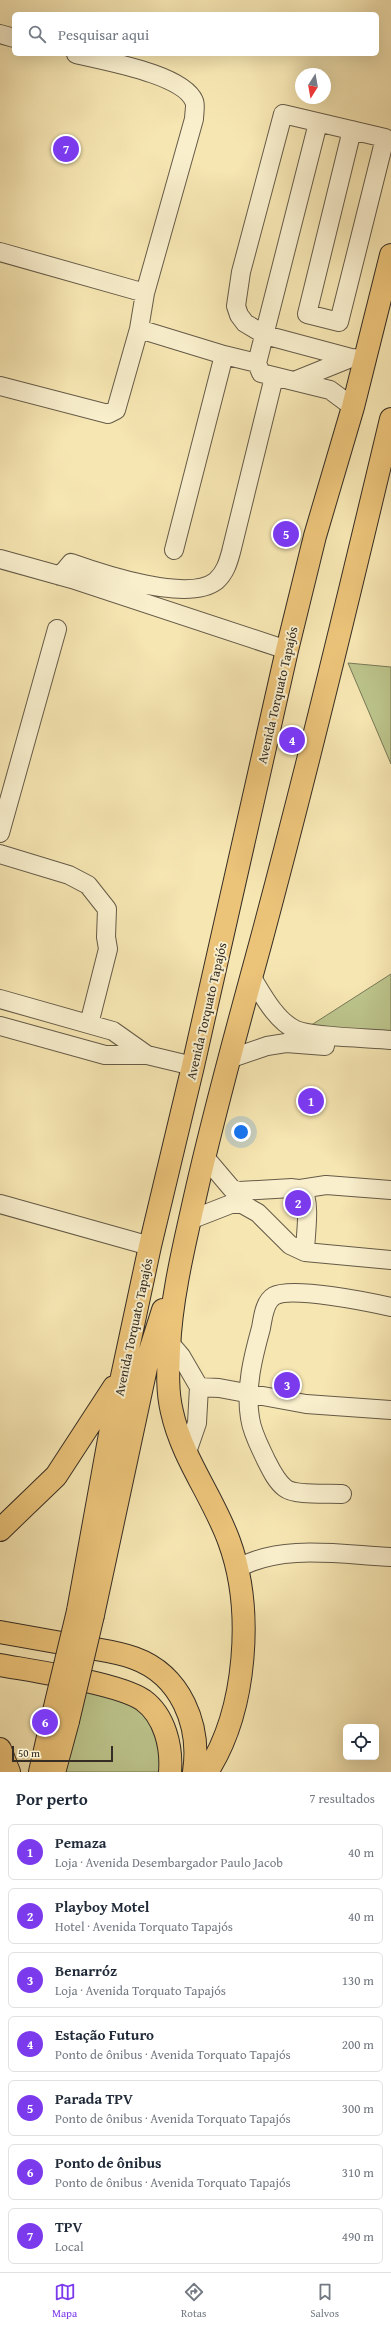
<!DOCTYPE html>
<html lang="pt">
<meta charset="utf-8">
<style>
:root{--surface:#fff;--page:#f2f2f3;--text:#1f2937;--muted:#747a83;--line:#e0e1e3;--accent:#7c3aed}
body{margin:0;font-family:"Gentium Book Plus",serif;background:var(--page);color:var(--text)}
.controls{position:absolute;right:12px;bottom:12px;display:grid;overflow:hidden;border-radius:6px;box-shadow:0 4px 16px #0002}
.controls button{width:36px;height:36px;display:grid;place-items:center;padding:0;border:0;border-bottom:1px solid var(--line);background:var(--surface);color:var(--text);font:20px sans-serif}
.compass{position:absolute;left:295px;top:68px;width:36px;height:36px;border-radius:50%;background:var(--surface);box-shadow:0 4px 16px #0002;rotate:191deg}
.scale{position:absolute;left:12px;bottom:10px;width:101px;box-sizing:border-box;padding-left:4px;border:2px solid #352d24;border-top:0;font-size:11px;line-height:14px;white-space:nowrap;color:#352d24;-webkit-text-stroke:3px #f9efcd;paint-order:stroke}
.you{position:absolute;left:241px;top:1132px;width:14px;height:14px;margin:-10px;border:3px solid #fff;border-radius:50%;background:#1a73e8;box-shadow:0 0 0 6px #1a73e833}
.badge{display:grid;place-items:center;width:26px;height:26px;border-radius:50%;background:var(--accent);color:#fff;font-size:13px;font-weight:700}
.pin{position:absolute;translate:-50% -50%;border:2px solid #fff;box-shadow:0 1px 4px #0006}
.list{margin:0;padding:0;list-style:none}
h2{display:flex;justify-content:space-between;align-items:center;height:52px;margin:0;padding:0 16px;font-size:17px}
h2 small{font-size:13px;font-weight:400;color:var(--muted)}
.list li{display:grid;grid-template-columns:26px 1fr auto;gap:12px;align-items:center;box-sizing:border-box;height:56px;margin:0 8px 8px;padding:0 8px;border:1px solid var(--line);border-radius:6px}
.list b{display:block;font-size:15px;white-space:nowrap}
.list p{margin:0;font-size:13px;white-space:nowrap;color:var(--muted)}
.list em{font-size:13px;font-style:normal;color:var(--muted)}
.icon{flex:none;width:22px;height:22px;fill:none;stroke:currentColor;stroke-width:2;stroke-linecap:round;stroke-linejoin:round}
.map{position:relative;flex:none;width:391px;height:1772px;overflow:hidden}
.search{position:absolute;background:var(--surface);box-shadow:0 4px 16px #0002;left:12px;right:12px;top:12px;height:44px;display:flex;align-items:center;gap:10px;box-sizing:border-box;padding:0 14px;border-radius:6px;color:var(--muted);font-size:15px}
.sheet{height:500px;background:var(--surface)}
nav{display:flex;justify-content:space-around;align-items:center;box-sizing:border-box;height:56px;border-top:1px solid var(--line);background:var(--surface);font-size:11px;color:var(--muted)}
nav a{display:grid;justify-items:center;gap:2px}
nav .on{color:var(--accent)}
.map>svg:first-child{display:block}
.green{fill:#bcc58c;stroke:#787958}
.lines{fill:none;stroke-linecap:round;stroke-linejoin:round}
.minor-casing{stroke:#655b48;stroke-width:20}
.highway-casing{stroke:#352d24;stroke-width:24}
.minor{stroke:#f9efcd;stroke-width:18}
.highway{stroke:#ebc379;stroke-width:22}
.highway-bridge-casing{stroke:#352d24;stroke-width:24;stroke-linecap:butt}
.highway-bridge{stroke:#ebc379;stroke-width:22}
.labels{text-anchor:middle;stroke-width:4;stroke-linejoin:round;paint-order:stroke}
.street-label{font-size:13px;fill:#352d24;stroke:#f9efcd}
</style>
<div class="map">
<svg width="391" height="1772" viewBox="0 0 391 1772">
<rect width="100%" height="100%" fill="#f6e6b2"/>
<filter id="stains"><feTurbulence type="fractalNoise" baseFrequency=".005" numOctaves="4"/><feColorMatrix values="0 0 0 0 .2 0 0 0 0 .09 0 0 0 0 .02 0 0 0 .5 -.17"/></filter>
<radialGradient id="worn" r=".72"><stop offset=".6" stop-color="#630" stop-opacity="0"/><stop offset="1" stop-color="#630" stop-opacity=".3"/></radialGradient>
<path class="green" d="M348,663l43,4v97z
M391,974v63l-89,-6z
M83,1690l36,7 22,14 13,16 8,16 -2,29h-100z"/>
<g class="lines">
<defs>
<path id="minor" d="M0,34l14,4
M76,54c28,7 107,20 118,47 2,4 0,13 0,18l-49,174
M318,123l-61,240 4,10 69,17 23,17
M352,130l-45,184 32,8 46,-184 -102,-24 -42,158 -5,34 3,9 6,8 20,12 86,23 14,1
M0,252l145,41 -6,36 85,26
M294,381l57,-23
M0,386l108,28 8,-4 23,-81
M174,550l50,-195 33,8
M0,559l72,20 215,71
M60,576l11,-13c31,11 117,40 145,18 9,-8 12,-18 15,-29l43,-175
M0,833l57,-204
M0,854l69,21 19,10 19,24 -1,28 2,12 -19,75
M251,976c11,18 25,45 45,54 16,7 74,8 95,10
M0,999l113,32 34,24
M0,1026l105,29h42l46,11
M229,1059l38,-13 19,-3 39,3
M204,1156l28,33 7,2 53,-3c4,1 8,0 11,4 8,9 2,47 2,60
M300,1189l26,-4 65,5
M0,1204l150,42
M190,1220l41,-16h11l16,9 32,32 15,7 86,8
M169,1342l12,14 18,31 20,1 87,16 85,6
M187,1452l10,-29 2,-36
M342,1494c-14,-1 -47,2 -57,-6 -9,-7 -14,-18 -19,-28 -6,-13 -14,-27 -16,-42 -5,-30 3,-61 11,-90 2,-10 3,-26 13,-32 17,-10 95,6 117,11
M237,1569c43,-26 106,-14 154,-12"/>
<path id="highway" d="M0,1530l56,-54 58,-89
M78,1611l34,-188 38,-177 43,-180 94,-416 28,-114 38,-129 38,-152
M93,1615l56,-261 14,-44
M0,1632c28,5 56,10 84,15 16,3 34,5 50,11 47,17 67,67 60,114
M0,1665c33,6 118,18 143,35 22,16 29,47 27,72
M0,1749l9,23
M55,1769l13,-48
M40,1772l13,-57
M207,1772c40,-62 47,-163 22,-231 -16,-44 -47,-83 -57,-129 -5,-20 -4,-41 -3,-63 2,-50 15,-103 26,-152 19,-85 42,-168 65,-252 47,-175 89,-350 131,-526"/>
</defs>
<use href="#minor" class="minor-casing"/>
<use href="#highway" class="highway-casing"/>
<use href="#minor" class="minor"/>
<use href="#highway" class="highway"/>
<defs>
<path id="highway-bridge" d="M53,1715l25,-104
M68,1721l25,-106"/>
</defs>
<use href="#highway-bridge" class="highway-bridge-casing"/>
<use href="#highway-bridge" class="highway-bridge"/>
</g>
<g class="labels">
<g class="street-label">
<text transform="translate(277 695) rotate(-77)" y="5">Avenida Torquato Tapajós</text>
<text transform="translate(206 1011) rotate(-77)" y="5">Avenida Torquato Tapajós</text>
<text transform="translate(133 1327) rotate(-78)" y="5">Avenida Torquato Tapajós</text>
</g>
</g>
<rect width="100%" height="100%" filter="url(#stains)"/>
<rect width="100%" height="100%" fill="url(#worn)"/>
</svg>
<div class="controls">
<button><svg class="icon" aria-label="locate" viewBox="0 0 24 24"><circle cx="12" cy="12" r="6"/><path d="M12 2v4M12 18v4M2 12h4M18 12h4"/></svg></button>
</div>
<svg class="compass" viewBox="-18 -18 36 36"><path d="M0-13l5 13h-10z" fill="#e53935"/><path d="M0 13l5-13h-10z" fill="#747a83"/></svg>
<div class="scale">50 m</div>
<div class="you"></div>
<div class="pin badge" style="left:311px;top:1101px">1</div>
<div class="pin badge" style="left:298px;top:1203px">2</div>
<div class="pin badge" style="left:287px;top:1385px">3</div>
<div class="pin badge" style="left:292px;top:740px">4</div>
<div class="pin badge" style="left:286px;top:534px">5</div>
<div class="pin badge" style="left:45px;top:1722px">6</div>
<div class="pin badge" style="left:66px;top:149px">7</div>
<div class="search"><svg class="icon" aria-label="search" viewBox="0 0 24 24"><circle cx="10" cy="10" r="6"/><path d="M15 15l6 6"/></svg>Pesquisar aqui</div>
</div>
<section class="sheet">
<h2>Por perto<small>7 resultados</small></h2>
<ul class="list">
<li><span class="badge">1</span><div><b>Pemaza</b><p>Loja · Avenida Desembargador Paulo Jacob</p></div><em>40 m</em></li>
<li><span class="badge">2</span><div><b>Playboy Motel</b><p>Hotel · Avenida Torquato Tapajós</p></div><em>40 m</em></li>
<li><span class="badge">3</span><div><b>Benarróz</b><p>Loja · Avenida Torquato Tapajós</p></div><em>130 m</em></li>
<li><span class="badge">4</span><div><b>Estação Futuro</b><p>Ponto de ônibus · Avenida Torquato Tapajós</p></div><em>200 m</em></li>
<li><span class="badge">5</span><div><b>Parada TPV</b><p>Ponto de ônibus · Avenida Torquato Tapajós</p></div><em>300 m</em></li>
<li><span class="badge">6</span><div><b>Ponto de ônibus</b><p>Ponto de ônibus · Avenida Torquato Tapajós</p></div><em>310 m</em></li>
<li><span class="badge">7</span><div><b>TPV</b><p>Local</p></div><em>490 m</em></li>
</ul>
</section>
<nav>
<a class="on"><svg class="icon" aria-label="map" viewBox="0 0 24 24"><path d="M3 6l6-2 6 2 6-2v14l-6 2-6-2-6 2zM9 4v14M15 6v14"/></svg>Mapa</a>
<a><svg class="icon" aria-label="directions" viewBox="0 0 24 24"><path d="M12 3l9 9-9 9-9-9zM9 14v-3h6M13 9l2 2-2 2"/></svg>Rotas</a>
<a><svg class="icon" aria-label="saved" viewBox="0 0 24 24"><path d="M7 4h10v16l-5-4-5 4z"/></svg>Salvos</a>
</nav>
